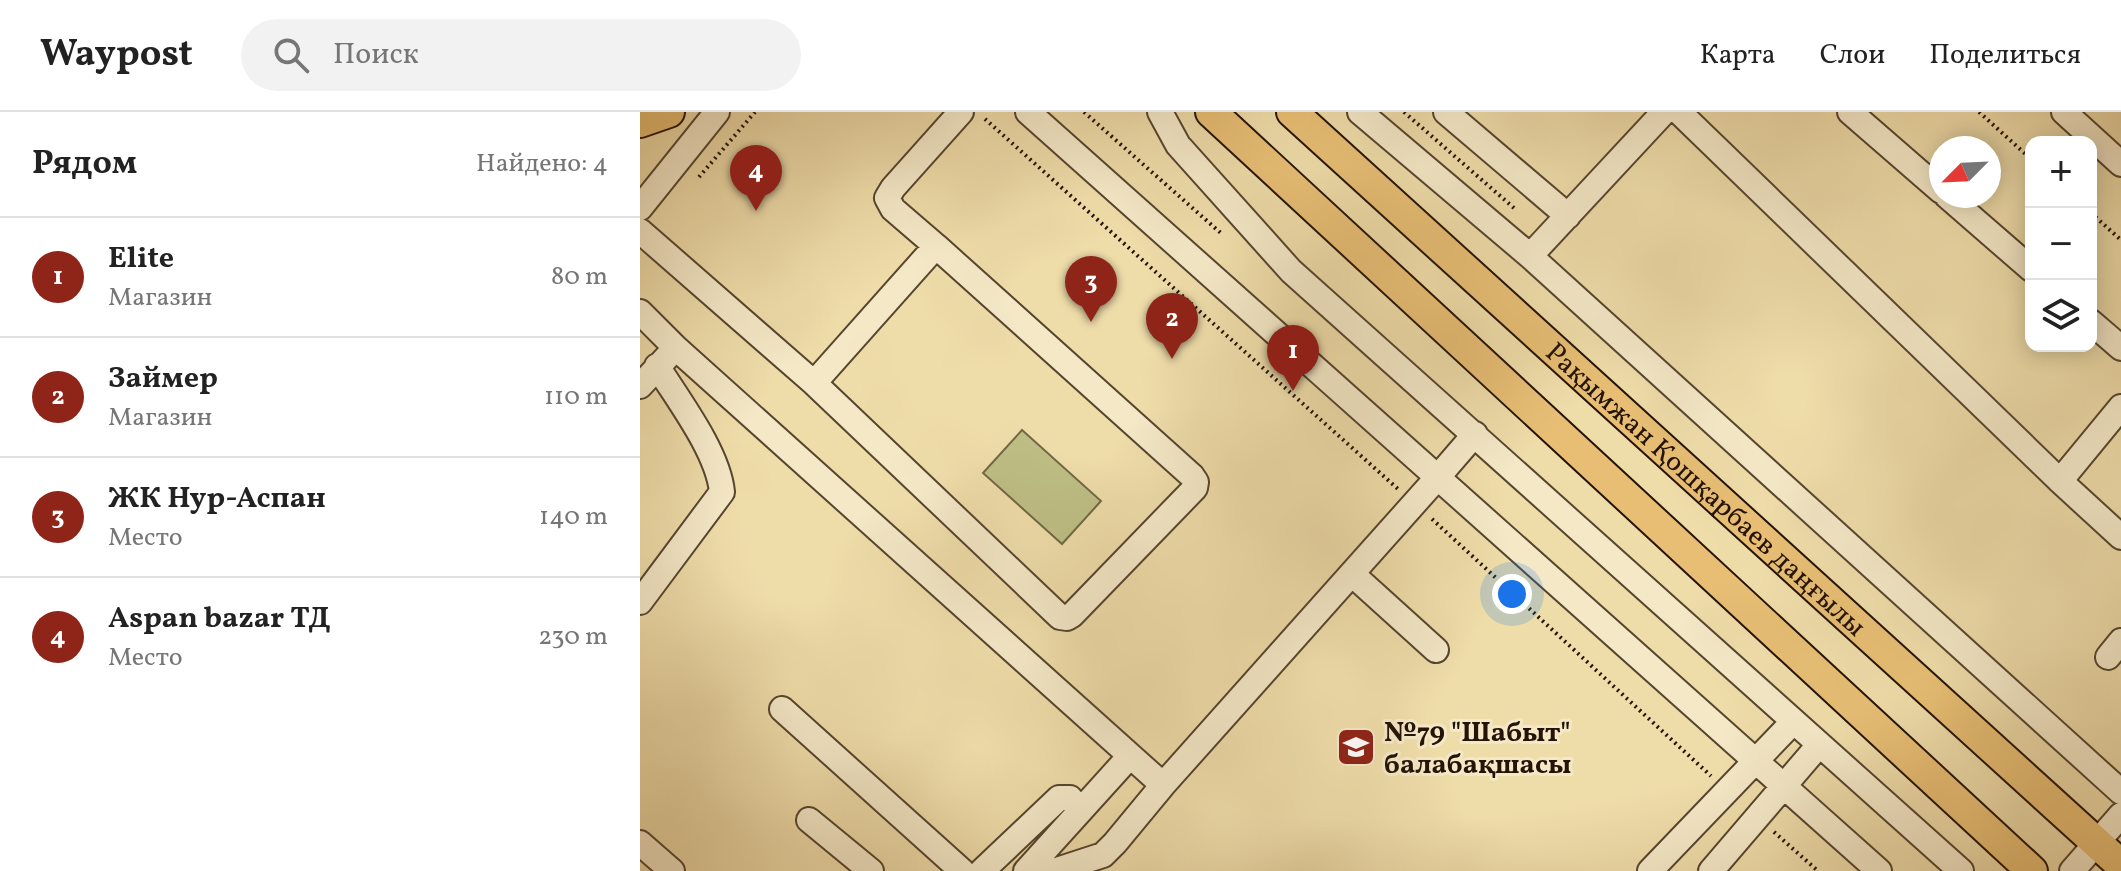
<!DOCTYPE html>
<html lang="ru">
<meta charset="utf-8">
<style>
:root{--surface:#fff;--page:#f2f2f2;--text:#222;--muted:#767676;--line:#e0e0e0;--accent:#8f2418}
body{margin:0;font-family:Vollkorn,serif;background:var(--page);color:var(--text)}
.controls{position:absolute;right:24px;top:24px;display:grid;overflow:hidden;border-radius:16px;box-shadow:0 4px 20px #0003}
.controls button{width:72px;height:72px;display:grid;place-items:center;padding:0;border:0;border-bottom:2px solid var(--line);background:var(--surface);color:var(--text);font:40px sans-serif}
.compass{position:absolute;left:1289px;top:24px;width:72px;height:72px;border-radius:50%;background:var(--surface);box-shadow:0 4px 20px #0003;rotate:246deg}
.you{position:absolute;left:872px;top:482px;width:28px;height:28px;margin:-20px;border:6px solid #fff;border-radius:50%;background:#1a73e8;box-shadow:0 0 0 12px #1a73e833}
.badge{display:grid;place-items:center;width:52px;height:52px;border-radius:50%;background:var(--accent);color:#fff;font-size:26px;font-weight:700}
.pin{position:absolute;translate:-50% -66px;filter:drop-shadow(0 2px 4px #0008)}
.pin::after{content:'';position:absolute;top:42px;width:28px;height:24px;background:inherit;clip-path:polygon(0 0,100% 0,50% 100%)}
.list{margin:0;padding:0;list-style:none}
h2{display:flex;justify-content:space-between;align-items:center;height:104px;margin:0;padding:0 32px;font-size:34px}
h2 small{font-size:26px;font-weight:400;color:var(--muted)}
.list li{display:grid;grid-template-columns:52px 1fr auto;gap:24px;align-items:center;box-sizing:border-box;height:120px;padding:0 32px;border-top:2px solid var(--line)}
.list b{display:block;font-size:30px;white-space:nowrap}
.list p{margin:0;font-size:26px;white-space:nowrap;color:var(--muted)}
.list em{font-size:26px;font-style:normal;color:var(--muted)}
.icon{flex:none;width:44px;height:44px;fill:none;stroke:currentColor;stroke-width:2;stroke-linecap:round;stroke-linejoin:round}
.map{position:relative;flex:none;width:1481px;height:759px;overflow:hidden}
header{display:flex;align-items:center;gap:48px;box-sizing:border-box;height:112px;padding:0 40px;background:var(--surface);border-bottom:2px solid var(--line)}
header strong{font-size:38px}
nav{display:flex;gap:44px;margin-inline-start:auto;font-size:28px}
.search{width:560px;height:72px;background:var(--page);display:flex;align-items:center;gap:20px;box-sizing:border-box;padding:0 28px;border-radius:44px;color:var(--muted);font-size:30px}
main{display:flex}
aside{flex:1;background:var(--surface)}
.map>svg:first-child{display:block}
.park{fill:#bebf85;stroke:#716946;stroke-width:2}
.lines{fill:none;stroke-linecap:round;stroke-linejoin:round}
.minor-casing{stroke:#56452f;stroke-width:28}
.major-casing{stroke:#241306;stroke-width:34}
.path{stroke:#241306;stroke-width:4;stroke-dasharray:2 4;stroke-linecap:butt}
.minor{stroke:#f4e8c7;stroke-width:24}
.major{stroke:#e7be74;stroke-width:30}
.labels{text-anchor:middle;stroke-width:6;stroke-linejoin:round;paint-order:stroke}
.street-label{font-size:28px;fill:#241306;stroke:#f4e8c7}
.poi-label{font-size:28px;font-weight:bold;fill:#241306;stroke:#f4e8c7;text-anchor:start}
</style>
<header>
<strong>Waypost</strong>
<div class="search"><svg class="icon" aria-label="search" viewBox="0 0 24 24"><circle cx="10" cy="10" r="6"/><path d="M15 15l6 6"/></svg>Поиск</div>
<nav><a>Карта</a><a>Слои</a><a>Поделиться</a></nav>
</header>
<main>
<aside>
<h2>Рядом<small>Найдено: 4</small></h2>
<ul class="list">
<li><span class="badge">1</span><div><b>Elite</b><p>Магазин</p></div><em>80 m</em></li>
<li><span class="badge">2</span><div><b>Займер</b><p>Магазин</p></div><em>110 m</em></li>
<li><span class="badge">3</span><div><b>ЖК Нур-Аспан</b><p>Место</p></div><em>140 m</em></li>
<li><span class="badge">4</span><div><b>Aspan bazar ТД</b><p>Место</p></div><em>230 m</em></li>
</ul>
</aside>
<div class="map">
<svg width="1481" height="759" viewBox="0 0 1481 759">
<rect width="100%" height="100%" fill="#eedca9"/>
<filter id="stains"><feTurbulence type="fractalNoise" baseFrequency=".0025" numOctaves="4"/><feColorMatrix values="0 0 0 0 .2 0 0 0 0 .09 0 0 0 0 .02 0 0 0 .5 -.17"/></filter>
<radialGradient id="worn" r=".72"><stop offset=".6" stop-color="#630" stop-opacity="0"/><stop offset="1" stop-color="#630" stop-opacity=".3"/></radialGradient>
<path class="park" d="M382,318l79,71 -39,43 -79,-71z"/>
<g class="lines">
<defs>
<path id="minor" d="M388,0l851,759
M520,0l18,33 113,126 670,600
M720,0l170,144 591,536
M806,0l122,104
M1039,0l381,369 61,56
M1210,0l91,79
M1424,0l57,52
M1307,84l84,73
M0,96l77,-96
M0,119l174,152 246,234 7,1 5,-3 123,-127 1,-6 -4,-6 -256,-230 -122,137
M296,134l-43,-37 -6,-11 6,-10 68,-76
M890,144l134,-144
M0,200l36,36 487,437
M1451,210l30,26
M0,274l28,-30
M1420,369l61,-74
M712,462l84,76
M0,490l82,-110c-4,-40 -43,-91 -65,-126
M1468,545l13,-16
M142,597l180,162
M169,708l62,51
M0,731l32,28
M342,759l77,-73h11l6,7 1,9
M386,759l104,-115
M414,759l49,-16 12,-12 48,-58 274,-307 38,-44
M1010,759l143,-149
M1071,759l108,-126
M1432,759l49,-56"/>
<g id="major">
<path d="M571,0l821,759"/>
<path id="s1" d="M652,0l829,753"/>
<path d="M0,10l29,-10"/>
</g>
</defs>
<use href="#minor" class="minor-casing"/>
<use href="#major" class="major-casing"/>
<path class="path" d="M444,0l139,123
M764,0l110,96
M1339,0l52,47
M345,7l413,370
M59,65l56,-65
M1451,101l30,27
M792,407l279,257
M1134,720l44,39"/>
<use href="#minor" class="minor"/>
<use href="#major" class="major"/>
</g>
<defs>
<symbol id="school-square" viewBox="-11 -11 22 22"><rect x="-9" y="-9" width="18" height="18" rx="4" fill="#8f2418" stroke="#f4e8c7"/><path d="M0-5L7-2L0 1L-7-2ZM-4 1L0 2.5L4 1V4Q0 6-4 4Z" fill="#fff"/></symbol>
</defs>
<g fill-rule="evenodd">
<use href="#school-square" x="694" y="613" width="44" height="44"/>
</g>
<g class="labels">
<g class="street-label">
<text dy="10" stroke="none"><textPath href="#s1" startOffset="560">Рақымжан Қошқарбаев даңғылы</textPath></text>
</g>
<g class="poi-label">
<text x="744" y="629">№79 "Шабыт"<tspan x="744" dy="32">балабақшасы</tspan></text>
</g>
</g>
<rect width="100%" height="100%" filter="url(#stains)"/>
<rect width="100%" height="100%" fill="url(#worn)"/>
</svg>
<div class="controls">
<button>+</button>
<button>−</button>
<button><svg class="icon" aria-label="layers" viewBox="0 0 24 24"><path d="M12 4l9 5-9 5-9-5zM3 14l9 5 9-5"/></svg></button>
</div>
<svg class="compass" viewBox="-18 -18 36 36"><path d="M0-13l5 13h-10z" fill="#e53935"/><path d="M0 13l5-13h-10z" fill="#767676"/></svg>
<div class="you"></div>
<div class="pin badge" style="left:653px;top:279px">1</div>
<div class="pin badge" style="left:532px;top:247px">2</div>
<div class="pin badge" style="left:451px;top:210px">3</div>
<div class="pin badge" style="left:116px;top:99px">4</div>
</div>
</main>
